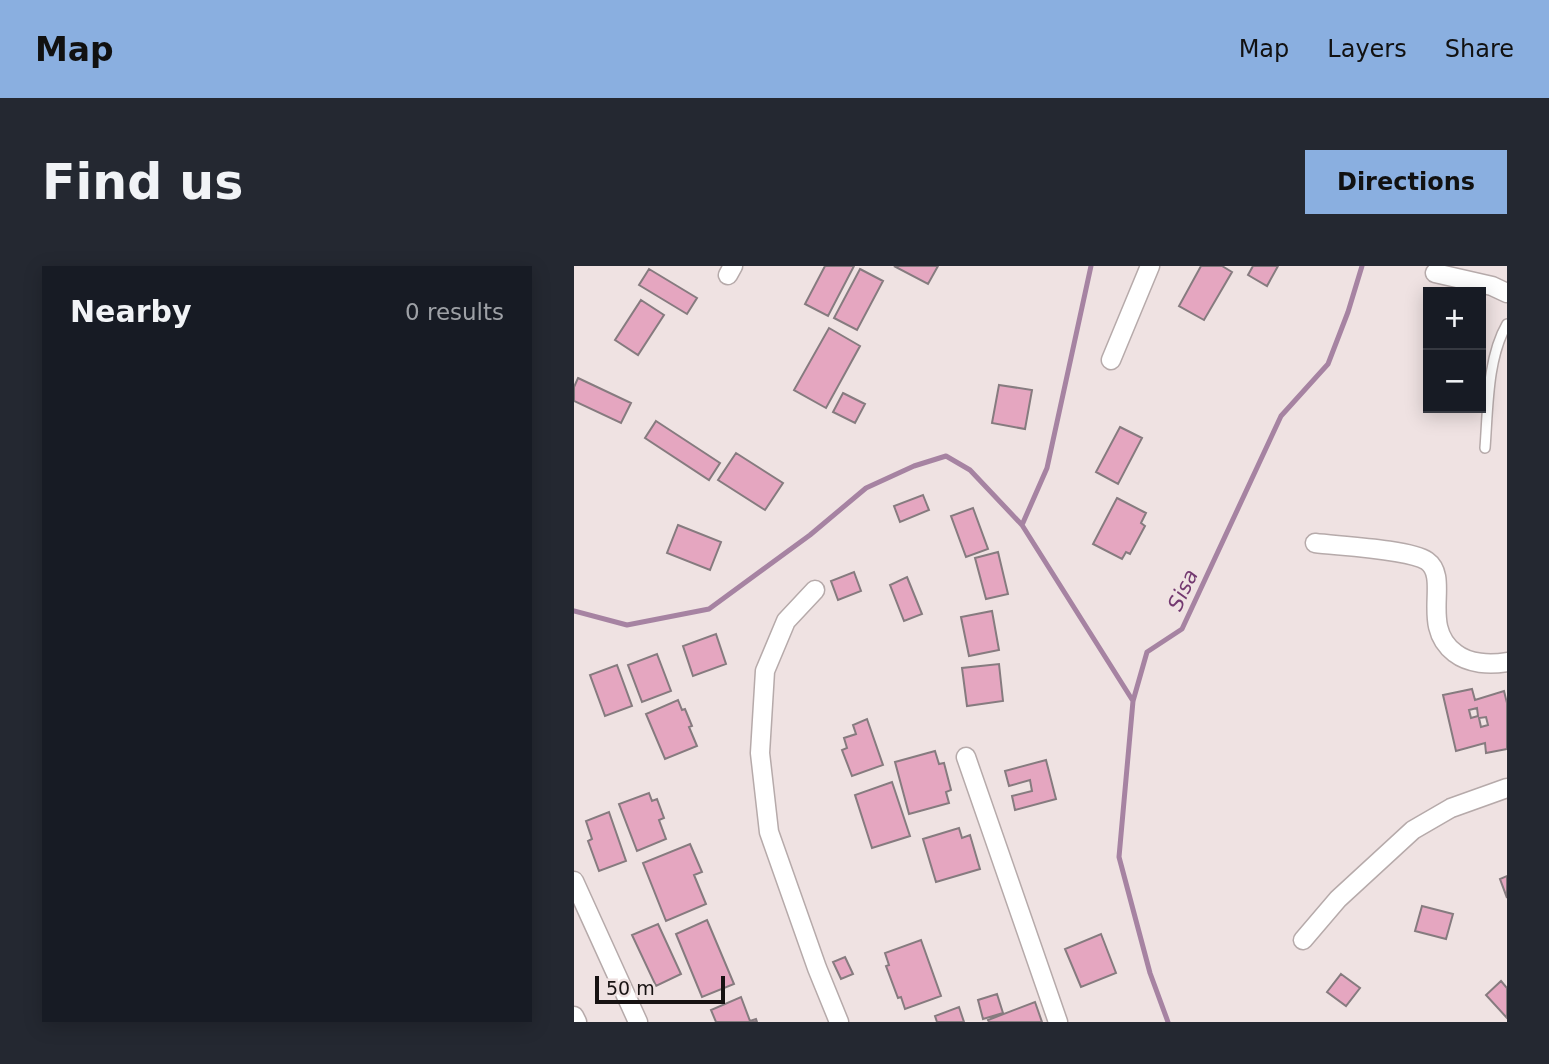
<!DOCTYPE html>
<meta charset="utf-8">
<style>
:root{--surface:#171b24;--page:#242831;--text:#f1f3f6;--muted:#9ea1a6;--line:#363941;--accent:#8aafe0}
body{margin:0;font-family:"DejaVu Sans",sans-serif;background:var(--page);color:var(--text)}
.controls{position:absolute;right:21px;top:21px;display:grid;overflow:hidden;border-radius:0px;box-shadow:0 4px 18px #0003}
.controls button{width:63px;height:63px;display:grid;place-items:center;padding:0;border:0;border-bottom:2px solid var(--line);background:var(--surface);color:var(--text);font:35px sans-serif}
.scale{position:absolute;left:21px;bottom:18px;width:130px;box-sizing:border-box;padding-left:7px;border:4px solid #171212;border-top:0;font-size:19px;line-height:24px;white-space:nowrap;color:#171212;-webkit-text-stroke:5px #efe2e2;paint-order:stroke}
.list{margin:0;padding:0;list-style:none}
h2{display:flex;justify-content:space-between;align-items:center;height:91px;margin:0;padding:0 28px;font-size:30px}
h2 small{font-size:23px;font-weight:400;color:var(--muted)}
.map{position:relative;flex:none;width:933px;height:756px;overflow:hidden;border-radius:0px}
header{display:flex;align-items:center;gap:42px;box-sizing:border-box;height:98px;padding:0 35px;background:var(--accent);color:#111}
header strong{font-size:33px}
nav{display:flex;gap:38px;margin-inline-start:auto;font-size:24px}
.intro{display:flex;align-items:center;justify-content:space-between;box-sizing:border-box;height:168px;padding:0 42px}
h1{margin:0;font-size:49px}
.button{padding:18px 32px;border-radius:0px;background:var(--accent);color:#111;font-size:24px;font-weight:700}
main{display:flex;gap:42px;padding:0 42px}
aside{flex:1;background:var(--surface);border-radius:0px;box-shadow:0 4px 18px #0003}
.map>svg:first-child{display:block}
.lines{fill:none;stroke-linecap:round;stroke-linejoin:round}
.stream{stroke:#a683a2;stroke-width:5}
.building{fill:#e5a6c0;stroke:#867b7f;stroke-width:2;fill-rule:evenodd}
.lane-casing{stroke:#b6aaaa;stroke-width:12}
.street-casing{stroke:#b6aaaa;stroke-width:21}
.lane{stroke:#fff;stroke-width:9}
.street{stroke:#fff;stroke-width:18}
.labels{text-anchor:middle;stroke-width:6;stroke-linejoin:round;paint-order:stroke}
.water-label{font-size:21px;font-style:italic;fill:#733970;stroke:#efe2e2}
</style>
<header>
<strong>Map</strong>
<nav><a>Map</a><a>Layers</a><a>Share</a></nav>
</header>
<div class="intro"><h1>Find us</h1><a class="button">Directions</a></div>
<main>
<aside>
<h2>Nearby<small>0 results</small></h2>
<ul class="list">
</ul>
</aside>
<div class="map">
<svg width="933" height="756" viewBox="0 0 933 756">
<rect width="100%" height="100%" fill="#efe2e2"/>
<g class="lines">
<path class="stream" d="M448,259l25,-57 44,-202
M0,345l53,14 82,-16 101,-74 56,-47 48,-22 32,-10 24,14 52,55 111,176
M594,756l-18,-49 -31,-116 14,-156 14,-49 35,-23 99,-213 47,-52 20,-52 14,-46"/>
</g>
<path class="building" d="M251,0h29l-26,50 -23,-12z
M320,0h44l-10,18z
M627,0h21l10,6 -28,48 -25,-14z
M679,0h25l-11,20 -19,-11z
M75,3l48,29 -10,16 -48,-29z
M286,3l23,12 -26,49 -23,-12z
M67,34l23,15 -26,40 -23,-15z
M255,62l31,18 -34,62 -32,-18z
M4,112l53,25 -10,20 -47,-22v-14z
M425,119l33,5 -7,39 -33,-6z
M269,127l22,11 -10,19 -22,-11z
M82,155l64,42 -11,17 -64,-42z
M546,161l22,11 -24,46 -22,-12z
M162,187l47,30 -18,27 -47,-30z
M349,229l6,15 -29,12 -6,-16z
M543,232l29,15 -5,10 4,3 -15,28 -4,-2 -4,7 -29,-15z
M399,242l15,41 -22,8 -15,-41z
M104,259l43,17 -11,28 -43,-17z
M424,286l10,42 -22,5 -11,-41z
M280,306l7,19 -23,9 -7,-19z
M333,311l15,37 -18,7 -14,-36z
M418,345l7,39 -30,6 -8,-39z
M142,368l10,30 -33,12 -10,-30z
M83,388l14,37 -29,11 -14,-37z
M425,398l4,37 -36,5 -5,-38z
M43,399l15,41 -27,10 -15,-41z
M898,423l3,11 29,-9 3,12v46l-21,4 -1,-10 -29,8 -13,-56zM903,442l1,8 -7,2 -2,-8zM912,451l2,8 -7,2 -2,-9z
M104,434l4,10 3,-1 7,17 -3,1 8,19 -32,13 -19,-45z
M293,453l16,46 -31,11 -10,-26 5,-2 -3,-10 12,-4 -3,-9z
M361,485l4,13 5,-1 7,27 -5,2 3,11 -40,11 -14,-52z
M472,494l10,39 -41,11 -3,-14 20,-5 -2,-11 -21,6 -4,-15z
M318,516l18,54 -38,12 -17,-53z
M75,527l3,8 5,-2 7,19 -5,2 7,19 -29,12 -18,-47z
M35,546l17,49 -27,10 -11,-30 4,-2 -6,-18z
M385,562l3,10 8,-3 10,34 -44,13 -13,-43z
M116,578l12,28 -8,3 12,29 -40,17 -23,-58z
M933,610v22l-7,-19z
M848,640l31,8 -7,25 -31,-8z
M133,654l27,64 -32,13 -26,-63z
M84,658l23,50 -25,12 -24,-51z
M527,668l15,39 -35,14 -16,-38z
M347,674l20,56 -36,13 -4,-12 -3,1 -12,-32 3,-1 -4,-12z
M271,691l8,17 -12,5 -8,-17z
M767,708l19,14 -14,18 -19,-14z
M927,715l6,7v30l-21,-23z
M423,728l6,19 -20,6 -5,-19z
M167,731l9,24 6,-2 1,3h-41l-5,-12z
M461,736l7,20h-53l-1,-2z
M385,741l5,15h-27l-2,-6z"/>
<g class="lines">
<defs>
<path id="lane" d="M911,182c3,-38 2,-90 22,-124"/>
<path id="street" d="M861,7l57,13 15,7
M154,9l5,-9
M537,94l39,-94
M741,277c24,3 95,6 112,18 24,17 -8,65 28,92 14,11 35,12 52,9
M241,324l-29,31 -21,50 -5,82 9,79 48,136 22,54
M392,491l92,265
M0,615l64,141
M729,674l35,-41 75,-69 38,-22 56,-20
M0,750l3,6"/>
</defs>
<use href="#lane" class="lane-casing"/>
<use href="#street" class="street-casing"/>
<use href="#lane" class="lane"/>
<use href="#street" class="street"/>
</g>
<g class="labels">
<g class="water-label">
<text transform="translate(609 324) rotate(-65)" y="7">Sisa</text>
</g>
</g>
</svg>
<div class="controls">
<button>+</button>
<button>−</button>
</div>
<div class="scale">50 m</div>
</div>
</main>
